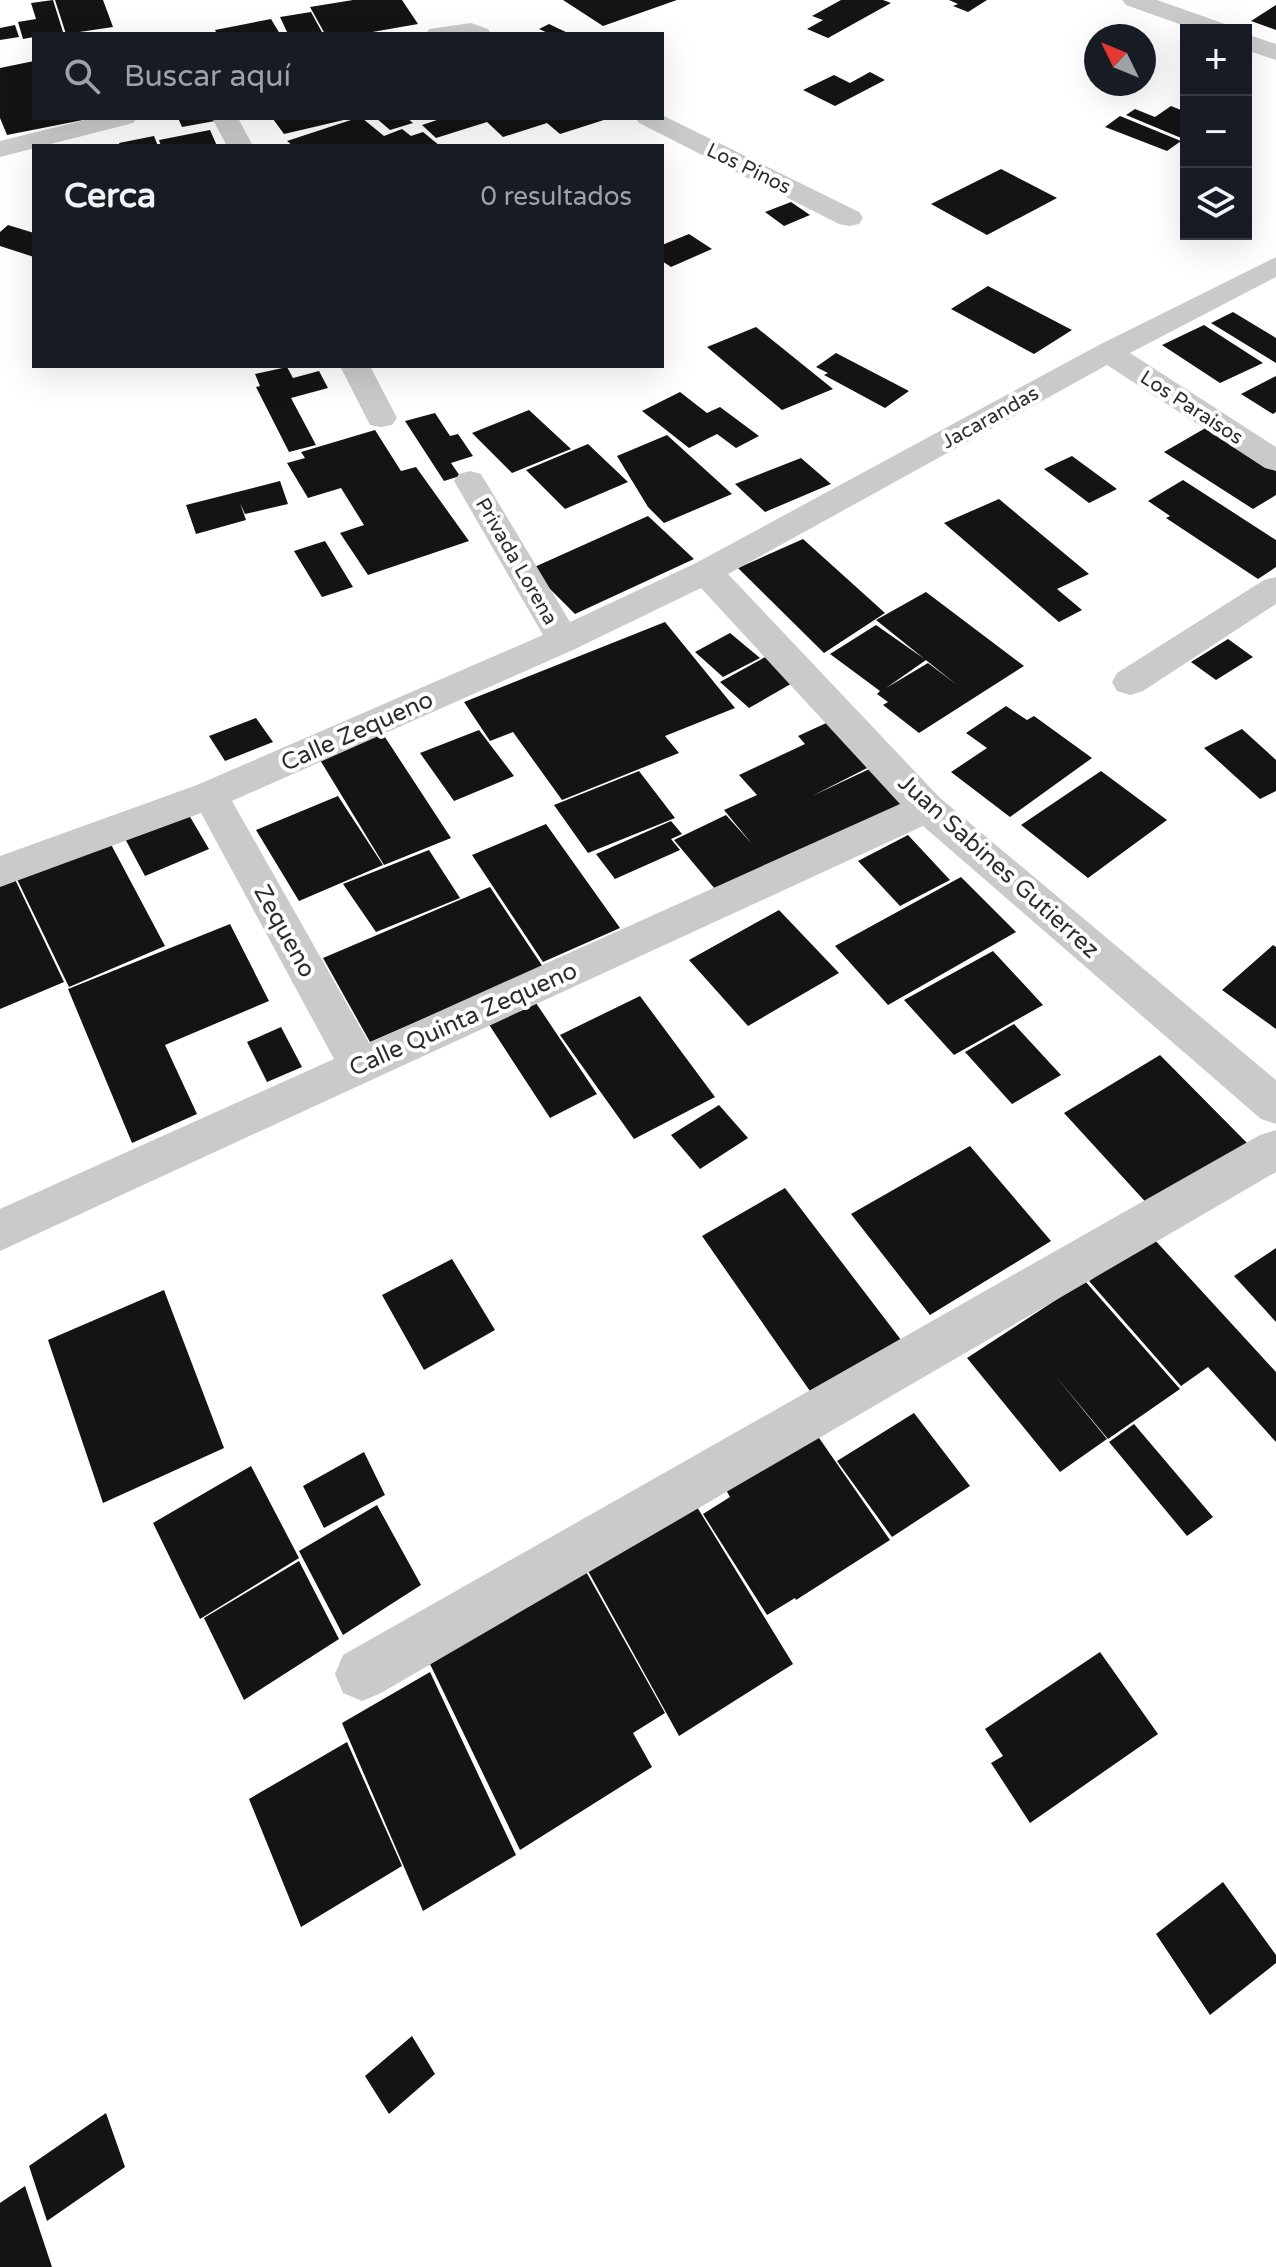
<!DOCTYPE html>
<html lang="es">
<meta charset="utf-8">
<style>
:root{--surface:#171b24;--page:#20242c;--text:#f1f3f6;--muted:#9ea1a6;--line:#363941}
body{margin:0;font-family:"Varela Round",sans-serif;background:var(--page);color:var(--text)}
.controls{position:absolute;right:24px;top:24px;display:grid;overflow:hidden;border-radius:0px;box-shadow:0 8px 32px #0002}
.controls button{width:72px;height:72px;display:grid;place-items:center;padding:0;border:0;border-bottom:2px solid var(--line);background:var(--surface);color:var(--text);font:40px sans-serif}
.compass{position:absolute;left:1084px;top:24px;width:72px;height:72px;border-radius:50%;background:var(--surface);box-shadow:0 8px 32px #0002;rotate:313deg}
.list{margin:0;padding:0;list-style:none}
h2{display:flex;justify-content:space-between;align-items:center;height:104px;margin:0;padding:0 32px;font-size:34px}
h2 small{font-size:26px;font-weight:400;color:var(--muted)}
.icon{flex:none;width:44px;height:44px;fill:none;stroke:currentColor;stroke-width:2;stroke-linecap:round;stroke-linejoin:round}
.map{position:relative;flex:none;width:1276px;height:2267px;overflow:hidden}
.search{position:absolute;background:var(--surface);box-shadow:0 8px 32px #0002;left:32px;top:32px;width:632px;height:88px;display:flex;align-items:center;gap:20px;box-sizing:border-box;padding:0 28px;border-radius:0px;color:var(--muted);font-size:30px}
.panel{position:absolute;background:var(--surface);box-shadow:0 8px 32px #0002;left:32px;top:144px;width:632px;height:224px;border-radius:0px}
.map>svg:first-child{display:block}
.building{fill:#141414}
.lines{fill:none;stroke-linecap:round;stroke-linejoin:round}
.minor{fill:#cacaca;fill-rule:evenodd}
.tertiary{fill:#cacaca;fill-rule:evenodd}
.labels{text-anchor:middle;stroke-width:8;stroke-linejoin:round;paint-order:stroke}
.far-street-label{font-size:20px;fill:#2d2d2d;stroke:#fff}
.street-label{font-size:24px;fill:#2d2d2d;stroke:#fff}
</style>
<div class="map">
<svg width="1276" height="2267" viewBox="0 0 1276 2267">
<rect width="100%" height="100%" fill="#fff"/>
<path class="building" d="M53,0l10,32 -29,2v3l-11,2 -5,-17 18,-3 -5,-16z
M55,0h48l10,27 -47,7z
M353,0h49l16,24 -57,10h-36l-15,-27z
M563,0h114l-74,26z
M841,0h42l8,3 -63,35 -21,-9 16,-9 -11,-4z
M949,0h38l-19,12 -15,-6 5,-2z
M1276,5v25l-25,-9z
M311,12l12,22h-35l-8,-17z
M271,19l9,15h-63l-2,-4z
M549,24l21,10h-20l-11,-5z
M15,25l4,12 -19,3v-12z
M34,61v57l54,1 -81,16 -7,-17v-50z
M870,72l15,8 -50,26 -32,-16 31,-15 16,8z
M1171,106l15,6v28l-60,-25 9,-6 20,8z
M1120,116l61,25 -14,10 -62,-24z
M178,118h36l1,3 -33,6z
M279,118h69v1l-64,15 -11,-15z
M357,118h5l22,18 18,-7 9,7 12,-4 17,14h-147l-6,-5z
M376,118h31l6,5 -23,7z
M443,118h164v1l-47,15 -13,-11 -44,14 -16,-15 -51,16 -14,-13z
M210,130l7,16h-56l-2,-6z
M154,136l4,10h-38l-1,-3z
M1001,169l56,29 -70,37 -56,-31z
M791,202l19,13 -26,11 -19,-14z
M8,225l26,8v24l-34,-11v-14z
M689,234l23,15 -41,18 -9,-6v-16z
M988,286l84,44 -38,24 -83,-45z
M1233,312l43,26v25l-65,-40z
M1204,325l59,38 -43,20 -58,-38z
M756,327l77,62 -51,21 -75,-63z
M836,353l73,38 -24,17 -61,-33 4,-2 -12,-6z
M287,367l6,11 26,-7 9,17 -37,10 25,47 -27,7 -33,-65 4,-1 -5,-12z
M1276,376v36l-3,2 -32,-20z
M680,392l27,21 13,-6 39,29 -23,12 -19,-14 -28,14 -47,-37z
M529,410l42,39 -59,24 -40,-40z
M435,413l15,23 8,-2 15,22 -22,7 9,13 -16,5 -39,-60z
M1209,426l67,41v28l-23,14 -89,-57z
M375,430l26,41 15,-4 53,74 -101,34 -28,-42 24,-8 -23,-37 -33,10 -21,-35 18,-5 -4,-6z
M667,435l65,59 -68,29 -16,-16 -31,-51z
M588,444l40,38 -63,27 -39,-39z
M1072,456l45,33 -28,14 -45,-34z
M801,458l30,26 -66,28 -30,-28z
M1183,480l93,60v27l-18,12 -92,-61 4,-2 -22,-15z
M280,481l8,23 -43,10 -5,-11 6,17 -50,14 -10,-29z
M999,499l90,75 -32,15 25,21 -23,12 -115,-99z
M648,516l46,43 -119,55 -45,-45z
M803,539l82,74 -61,40 -86,-85z
M325,541l28,46 -31,10 -28,-46z
M926,592l98,74 -105,67 -36,-28 5,-3 -11,-8 3,-3 -50,-37 46,-29 50,35 -40,28 42,-25 29,22 -81,-65z
M665,622l70,86 -70,28 14,17 -117,47 -49,-68 -23,9 -26,-39z
M730,633l30,25 -37,19 -28,-25z
M1228,639l25,18 -37,23 -25,-18z
M767,656l29,25 -47,27 -29,-26z
M1006,706l21,14 7,-4 58,42 -82,59 -59,-45 36,-24 -21,-15z
M256,718l17,24 -48,19 -16,-25z
M835,719l42,44 -65,33 68,-32 33,34 -193,97 -46,-55 52,-25 26,29 -28,-34 33,-15 -18,-20 66,-31 -7,-8z
M1242,729l34,31v31l-16,8 -56,-51z
M479,730l35,46 -60,25 -34,-48z
M381,731l70,107 -67,27 -67,-110z
M639,771l36,47 -87,35 -34,-48z
M1101,771l66,49 -79,58 -67,-53z
M338,796l45,69 -84,36 -43,-71z
M186,810l23,39 -64,27 -22,-41z
M671,821l11,13 -11,5 9,11 -65,29 -19,-25z
M546,824l74,104 -77,34 -71,-107z
M106,835l59,111 -96,41 -55,-114z
M908,835l42,45 -50,26 -42,-45z
M429,850l31,48 -84,34 -33,-48z
M11,871l53,111 -64,27v-134z
M961,877l55,55 -128,73 -53,-59z
M490,887l53,80 -173,75 -47,-84z
M779,910l60,63 -91,53 -59,-66z
M230,924l39,77 -104,44 32,69 -65,29 -64,-154z
M1273,945l3,2v82l-54,-39z
M993,951l50,54 -89,50 -50,-55z
M640,996l75,101 -81,42 -74,-104z
M532,997l65,97 -47,24 -64,-98z
M1014,1024l47,51 -49,29 -47,-52z
M281,1027l21,40 -35,15 -20,-40z
M1160,1055l90,91 -98,63 -88,-96z
M719,1105l29,33 -48,31 -29,-34z
M970,1146l81,95 -121,74 -79,-101z
M785,1188l123,161 -89,55 -117,-168z
M1153,1238l123,134v70l-68,-75 -27,19 -92,-105z
M1276,1248v74l-42,-46z
M452,1259l43,71 -71,40 -42,-75z
M1085,1281l95,108 -72,50 -55,-66 54,66 -47,33 -93,-114z
M164,1290l60,158 -121,55 -55,-163z
M914,1413l56,73 -78,51 -55,-76z
M1134,1424l79,93 -26,19 -78,-94z
M817,1435l73,105 -94,60 -1,-2 -28,17 -64,-101 27,-17 -4,-7z
M364,1452l21,43 -61,33 -21,-42z
M251,1466l48,92 -99,61 -47,-96z
M377,1505l44,80 -78,50 -44,-84z
M697,1507l96,157 -114,72 -91,-165z
M299,1561l40,78 -95,61 -40,-82z
M584,1568l81,145 -32,20 19,34 -132,83 -90,-186z
M1100,1652l58,82 -128,89 -39,-60 12,-7 -18,-27z
M430,1672l86,183 -93,56 -81,-188z
M347,1742l55,124 -101,61 -52,-128z
M1223,1882l53,73v8l-66,52 -54,-81z
M412,2036l23,38 -46,40 -24,-38z
M106,2113l19,54 -78,54 -18,-55z
M25,2186l27,81h-52v-64z"/>
<g class="lines">
<path class="minor" d="M471,23l17,6 3,5h-65l3,-5z
M662,115l197,97 4,6 -4,6 -10,2 -10,-2 -200,-101 -4,-5h27z
M93,118h44l-4,5 -133,34v-16z
M212,118h26l15,28h-26z
M1276,257v20l-146,76 146,94v24l-11,-3 -158,-103 -379,209 212,224 336,282v44l-15,-5 -338,-293 -923,425v-42l334,-150 -133,-246 -201,74v-31l197,-71 346,-150 -89,-154 5,-7 11,-3 11,3 89,148 124,-58 403,-218zM701,588l199,216 -531,239 -137,-242 343,-152z
M340,366h30l27,52 -5,7 -11,2 -11,-2z
M1276,577v27l-133,87 -13,4 -13,-4 -5,-9 5,-9 147,-93z
M1276,1130v42l-895,521 -19,8 -19,-8 -8,-19 8,-19 917,-520z"/>
<path class="tertiary" d="M1122,0h35l71,25 3,5h-35l-70,-25z
M1246,34l30,10v16l-30,-10z"/>
</g>
<g class="labels">
<g class="far-street-label">
<text transform="translate(749 168) rotate(26)" y="7">Los Pinos</text>
<text transform="translate(1192 407) rotate(33)" y="7">Los Paraisos</text>
<text transform="translate(990 417) rotate(-29)" y="7">Jacarandas</text>
<text transform="translate(517 561) rotate(60)" y="7">Privada Lorena</text>
</g>
<g class="street-label">
<text transform="translate(357 731) rotate(-24)" y="8">Calle Zequeno</text>
<text transform="translate(999 866) rotate(42)" y="8">Juan Sabines Gutierrez</text>
<text transform="translate(285 931) rotate(61)" y="8">Zequeno</text>
<text transform="translate(463 1019) rotate(-24)" y="8">Calle Quinta Zequeno</text>
</g>
</g>
</svg>
<div class="controls">
<button>+</button>
<button>−</button>
<button><svg class="icon" aria-label="layers" viewBox="0 0 24 24"><path d="M12 4l9 5-9 5-9-5zM3 14l9 5 9-5"/></svg></button>
</div>
<svg class="compass" viewBox="-18 -18 36 36"><path d="M0-13l5 13h-10z" fill="#e53935"/><path d="M0 13l5-13h-10z" fill="#9ea1a6"/></svg>
<div class="search"><svg class="icon" aria-label="search" viewBox="0 0 24 24"><circle cx="10" cy="10" r="6"/><path d="M15 15l6 6"/></svg>Buscar aquí</div>
<section class="panel">
<h2>Cerca<small>0 resultados</small></h2>
<ul class="list">
</ul>
</section>
</div>
